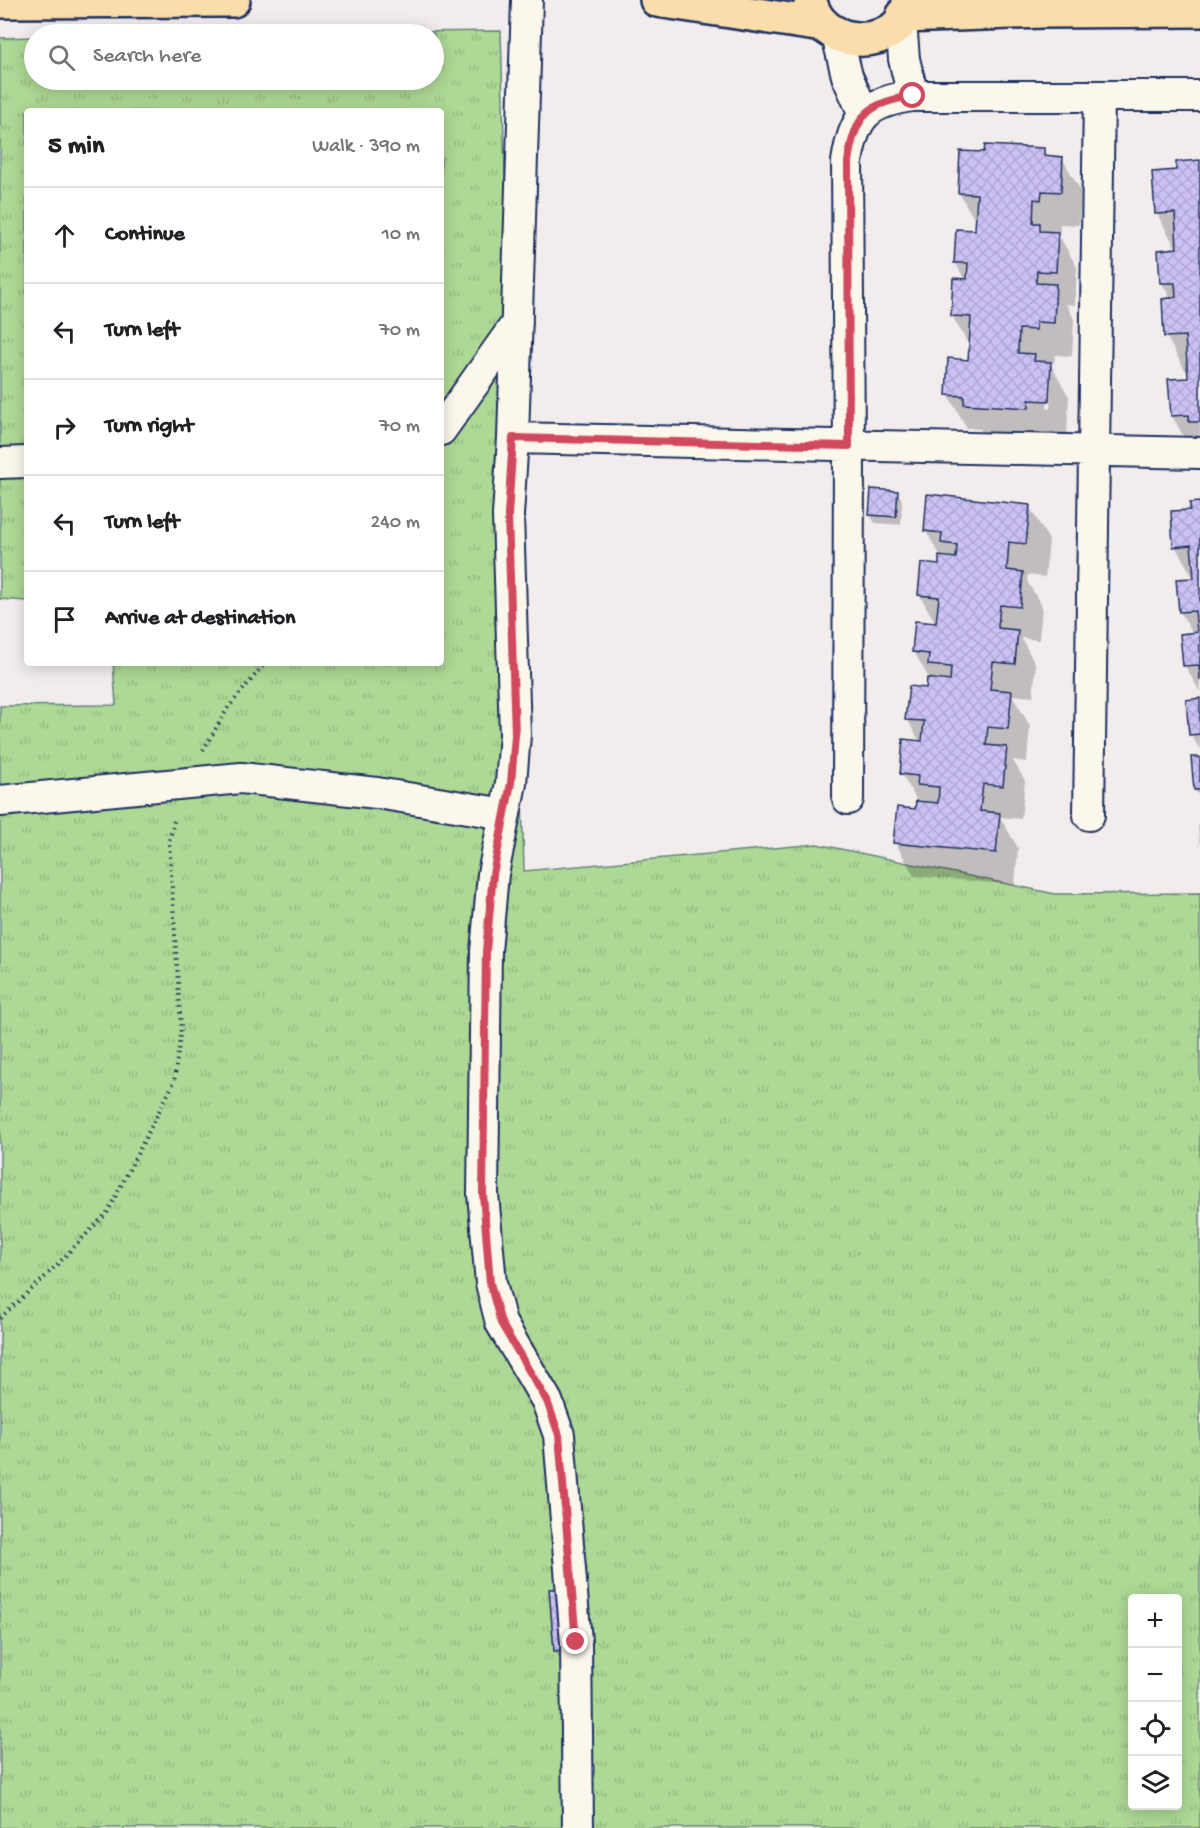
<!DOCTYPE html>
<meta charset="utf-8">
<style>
:root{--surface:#fff;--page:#f2f2f2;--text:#202124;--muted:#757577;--line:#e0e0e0}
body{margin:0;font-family:"Gochi Hand",sans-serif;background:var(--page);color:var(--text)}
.controls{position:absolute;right:18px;bottom:18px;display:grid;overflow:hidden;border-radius:6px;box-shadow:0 3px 15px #0003}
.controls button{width:54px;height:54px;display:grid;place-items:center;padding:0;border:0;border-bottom:2px solid var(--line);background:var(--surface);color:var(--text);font:30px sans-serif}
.stop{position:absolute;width:18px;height:18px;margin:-14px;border:4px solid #d1495b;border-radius:50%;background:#fff}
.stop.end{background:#d1495b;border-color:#fff;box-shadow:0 2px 6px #0008}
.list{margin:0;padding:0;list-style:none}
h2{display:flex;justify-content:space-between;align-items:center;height:78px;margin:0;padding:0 24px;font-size:26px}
h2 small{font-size:20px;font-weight:400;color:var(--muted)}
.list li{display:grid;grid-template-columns:39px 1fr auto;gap:18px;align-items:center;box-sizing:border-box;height:96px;padding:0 24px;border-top:2px solid var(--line)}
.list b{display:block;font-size:22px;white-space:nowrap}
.list em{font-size:20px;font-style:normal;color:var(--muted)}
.icon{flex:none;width:33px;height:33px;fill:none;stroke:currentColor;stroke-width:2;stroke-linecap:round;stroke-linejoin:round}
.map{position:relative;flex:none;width:1200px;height:1828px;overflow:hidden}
.search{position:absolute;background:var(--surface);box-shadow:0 3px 15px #0003;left:24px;top:24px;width:420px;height:66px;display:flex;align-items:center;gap:15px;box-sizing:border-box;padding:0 21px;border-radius:33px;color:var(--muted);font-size:22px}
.panel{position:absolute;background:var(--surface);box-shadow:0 3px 15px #0003;left:24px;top:108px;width:420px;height:558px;border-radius:6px}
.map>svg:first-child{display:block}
.grass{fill:url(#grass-tufts);stroke:#64847a;stroke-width:1.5;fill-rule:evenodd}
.shadow{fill:#0003;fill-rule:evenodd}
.building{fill:url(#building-cross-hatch);stroke:#1b2f5e;stroke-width:1.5}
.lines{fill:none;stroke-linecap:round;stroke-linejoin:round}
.minor-casing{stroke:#1b2f5e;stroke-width:34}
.primary-casing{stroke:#1b2f5e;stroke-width:38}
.path{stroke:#1b2f5e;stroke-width:4;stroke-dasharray:1.5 4.5;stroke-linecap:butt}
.minor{stroke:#fbf7ec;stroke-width:30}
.primary{stroke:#faddab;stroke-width:33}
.route{stroke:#d1495b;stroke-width:8}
</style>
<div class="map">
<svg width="1200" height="1828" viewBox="0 0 1200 1828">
<defs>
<pattern id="grass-tufts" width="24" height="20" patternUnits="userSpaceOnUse" patternTransform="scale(1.5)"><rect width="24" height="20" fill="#aed895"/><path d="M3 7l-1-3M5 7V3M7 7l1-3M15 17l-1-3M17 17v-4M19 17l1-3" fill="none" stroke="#95ba83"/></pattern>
<pattern id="building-cross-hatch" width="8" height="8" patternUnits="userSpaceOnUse" patternTransform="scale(1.5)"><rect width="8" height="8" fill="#ccc1f3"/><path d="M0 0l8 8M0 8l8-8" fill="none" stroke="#afa6d3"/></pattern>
</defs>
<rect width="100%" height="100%" fill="#f2eced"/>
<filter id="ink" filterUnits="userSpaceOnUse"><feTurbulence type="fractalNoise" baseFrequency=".0167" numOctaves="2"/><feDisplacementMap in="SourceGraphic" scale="12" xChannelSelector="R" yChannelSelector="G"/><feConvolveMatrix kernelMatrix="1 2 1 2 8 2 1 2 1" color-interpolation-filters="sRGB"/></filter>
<g filter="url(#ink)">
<path class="grass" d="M501,31l23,840 293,-27 238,50 145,-1v935h-1200v-1122l116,-1 -3,-42h328v-552h-414v490l-27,-2v-561l34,-1v43h400v-46h-203zM1132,1598h46v208h-46z"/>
<path class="shadow" d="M1043,149l5,8 14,1 19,33 -2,34 -19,-1v8h-3l20,35 -2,38 -9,-1 8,15 -2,37 -17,-1 -1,8h-4l19,34 -2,37 -19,-1 -1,8 -62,-4 -5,-8 -13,-1 -19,-33 22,-34v-14l-18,-31 13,-36 -10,-18 22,-30v-8l-18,-31 27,-39zM1048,381h3l-1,28 -3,-1z
M1200,162v286l-9,1 -19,-33 17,-37v-10l-4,1 -19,-34 5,-37 -9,-16 15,-33 -20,-36 21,-42z
M897,492l5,8 -1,25 -26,-2 -5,-8z
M1200,503v189l-15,-26 8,-32 -13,-22 14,-33 -19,-33 17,-35z
M1029,506l20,34 -4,37 -17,-2 -1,6 15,25 -3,34 -18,-2 15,27 -3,32 -21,-2 18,31 -3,36 -14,-2 12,21 -4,38 -21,-2 18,31 -3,37 -101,-9 -19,-34 21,-31 1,-10 -16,-28 19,-31 -13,-23 20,-29 3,-10 -16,-28 22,-28 -17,-30 21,-28 1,-9 -16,-27z
M1200,700v50l-9,-16z
M1200,758v40l-5,-8z
M1200,825v25l-2,-24z
M566,1589l10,69 -16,1 -5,-8z"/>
<path class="building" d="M985,145l59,3v7l19,2 -2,35 -19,-1 -1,9 -7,-1 -1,24h7v8l18,1 -2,40 -19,-1 -1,12 20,1 -2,39 -18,-1v8l-17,-1 -1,24 17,1 -1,7 17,1 -2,39 -20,-1v8l-65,-4v-8l-18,-1 2,-37 20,2 3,-43 -20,-1 2,-38 14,1 1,-16h-14l2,-34 19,1 2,-36 -19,-1 2,-42 24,1z
M1200,160v262h-11v-7l-18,1 -3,-37 20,-1 -3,-42 -21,1 -2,-38 14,-2 -1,-14h-15l-2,-33 19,-2 -2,-35 -20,1 -3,-42 24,-2v-8z
M871,489l27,2 -2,26 -27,-2z
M927,494l103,11 -4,39 -17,-2 -2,28 16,2 -3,35 -20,-2 -2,23 20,2 -3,34 -22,-2 -3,27 22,2 -4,38 -20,-2 -2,18 21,2 -4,39 -20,-2 -3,27 20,2 -4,40 -103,-10 4,-36 18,2 1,-8 22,2 1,-16 -22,-2 1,-9 -18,-2 3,-35 19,2 2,-20 -19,-1 4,-34 17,2 1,-10 23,3 1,-14 -23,-2 1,-11 -17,-2 3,-31 21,2 3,-26 -21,-2 3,-32 18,2v-9l17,2 1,-13 -16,-2 1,-10 -18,-2z
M1200,502v178l-1,-15 -16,1 -3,-32 17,-2 -2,-21 -16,1 -3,-33 18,-1 -3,-33 -18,2 -2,-36 19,-1v-7z
M1200,698v36l-11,1 -3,-35z
M1191,757h9v33h-6z
M567,1588l5,62 -18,1 -5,-62z"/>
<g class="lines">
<defs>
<path id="minor" d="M527,0l-14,438 -5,77 7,220 -4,48 -18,91 -7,77 -3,243 8,89 10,40 46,78 12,34 17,207 2,186
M901,21l3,38 9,37
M837,35l10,41 17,38
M441,430l76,-107
M513,438l687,15
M0,463l27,-1
M848,799l1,-353 -2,-284c7,-45 19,-60 66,-66h287
M0,801l241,-23 136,15 128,21
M1089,815l10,-719"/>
<path id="primary" d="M657,0l166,25
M0,1l233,-1
M811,5c11,37 65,46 90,17 4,-5 7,-16 9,-22
M903,16l139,-5 158,-1"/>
</defs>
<use href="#minor" class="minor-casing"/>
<use href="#primary" class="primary-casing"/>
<path class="path" d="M203,750l25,-42 37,-45
M0,1318l42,-38 65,-67 67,-131 7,-54 -12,-187 6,-24"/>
<use href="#minor" class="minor"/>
<use href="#primary" class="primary"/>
</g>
</g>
<g class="lines" filter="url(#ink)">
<path class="route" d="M576,1642l-17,-207 -12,-34 -46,-78 -11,-40 -7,-89 3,-243 7,-77 18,-91 4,-48 -7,-220 5,-77 336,8 -1,-284c6,-45 19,-60 65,-66"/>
</g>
</svg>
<div class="controls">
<button>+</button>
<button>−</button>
<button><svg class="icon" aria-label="locate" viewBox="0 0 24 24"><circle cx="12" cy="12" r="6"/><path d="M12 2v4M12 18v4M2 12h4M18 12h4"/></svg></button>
<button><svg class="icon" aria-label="layers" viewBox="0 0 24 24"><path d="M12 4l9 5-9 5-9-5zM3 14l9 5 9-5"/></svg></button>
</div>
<div class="stop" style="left:913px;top:96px"></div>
<div class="stop end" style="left:576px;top:1642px"></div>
<div class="search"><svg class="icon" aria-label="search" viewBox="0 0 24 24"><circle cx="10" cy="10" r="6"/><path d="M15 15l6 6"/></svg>Search here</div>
<section class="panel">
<h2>5 min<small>Walk · 390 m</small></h2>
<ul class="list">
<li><svg class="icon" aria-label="ahead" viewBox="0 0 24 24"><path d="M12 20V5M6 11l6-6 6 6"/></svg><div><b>Continue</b></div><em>10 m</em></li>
<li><svg class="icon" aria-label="left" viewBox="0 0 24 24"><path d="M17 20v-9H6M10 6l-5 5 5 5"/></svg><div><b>Turn left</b></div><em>70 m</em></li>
<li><svg class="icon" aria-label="right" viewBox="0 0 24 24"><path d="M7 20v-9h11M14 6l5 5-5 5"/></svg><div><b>Turn right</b></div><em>70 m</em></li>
<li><svg class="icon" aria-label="left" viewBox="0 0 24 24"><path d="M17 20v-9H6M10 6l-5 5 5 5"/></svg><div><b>Turn left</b></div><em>240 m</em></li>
<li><svg class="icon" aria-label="arrive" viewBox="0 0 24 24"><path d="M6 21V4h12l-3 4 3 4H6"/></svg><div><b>Arrive at destination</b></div></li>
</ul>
</section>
</div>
